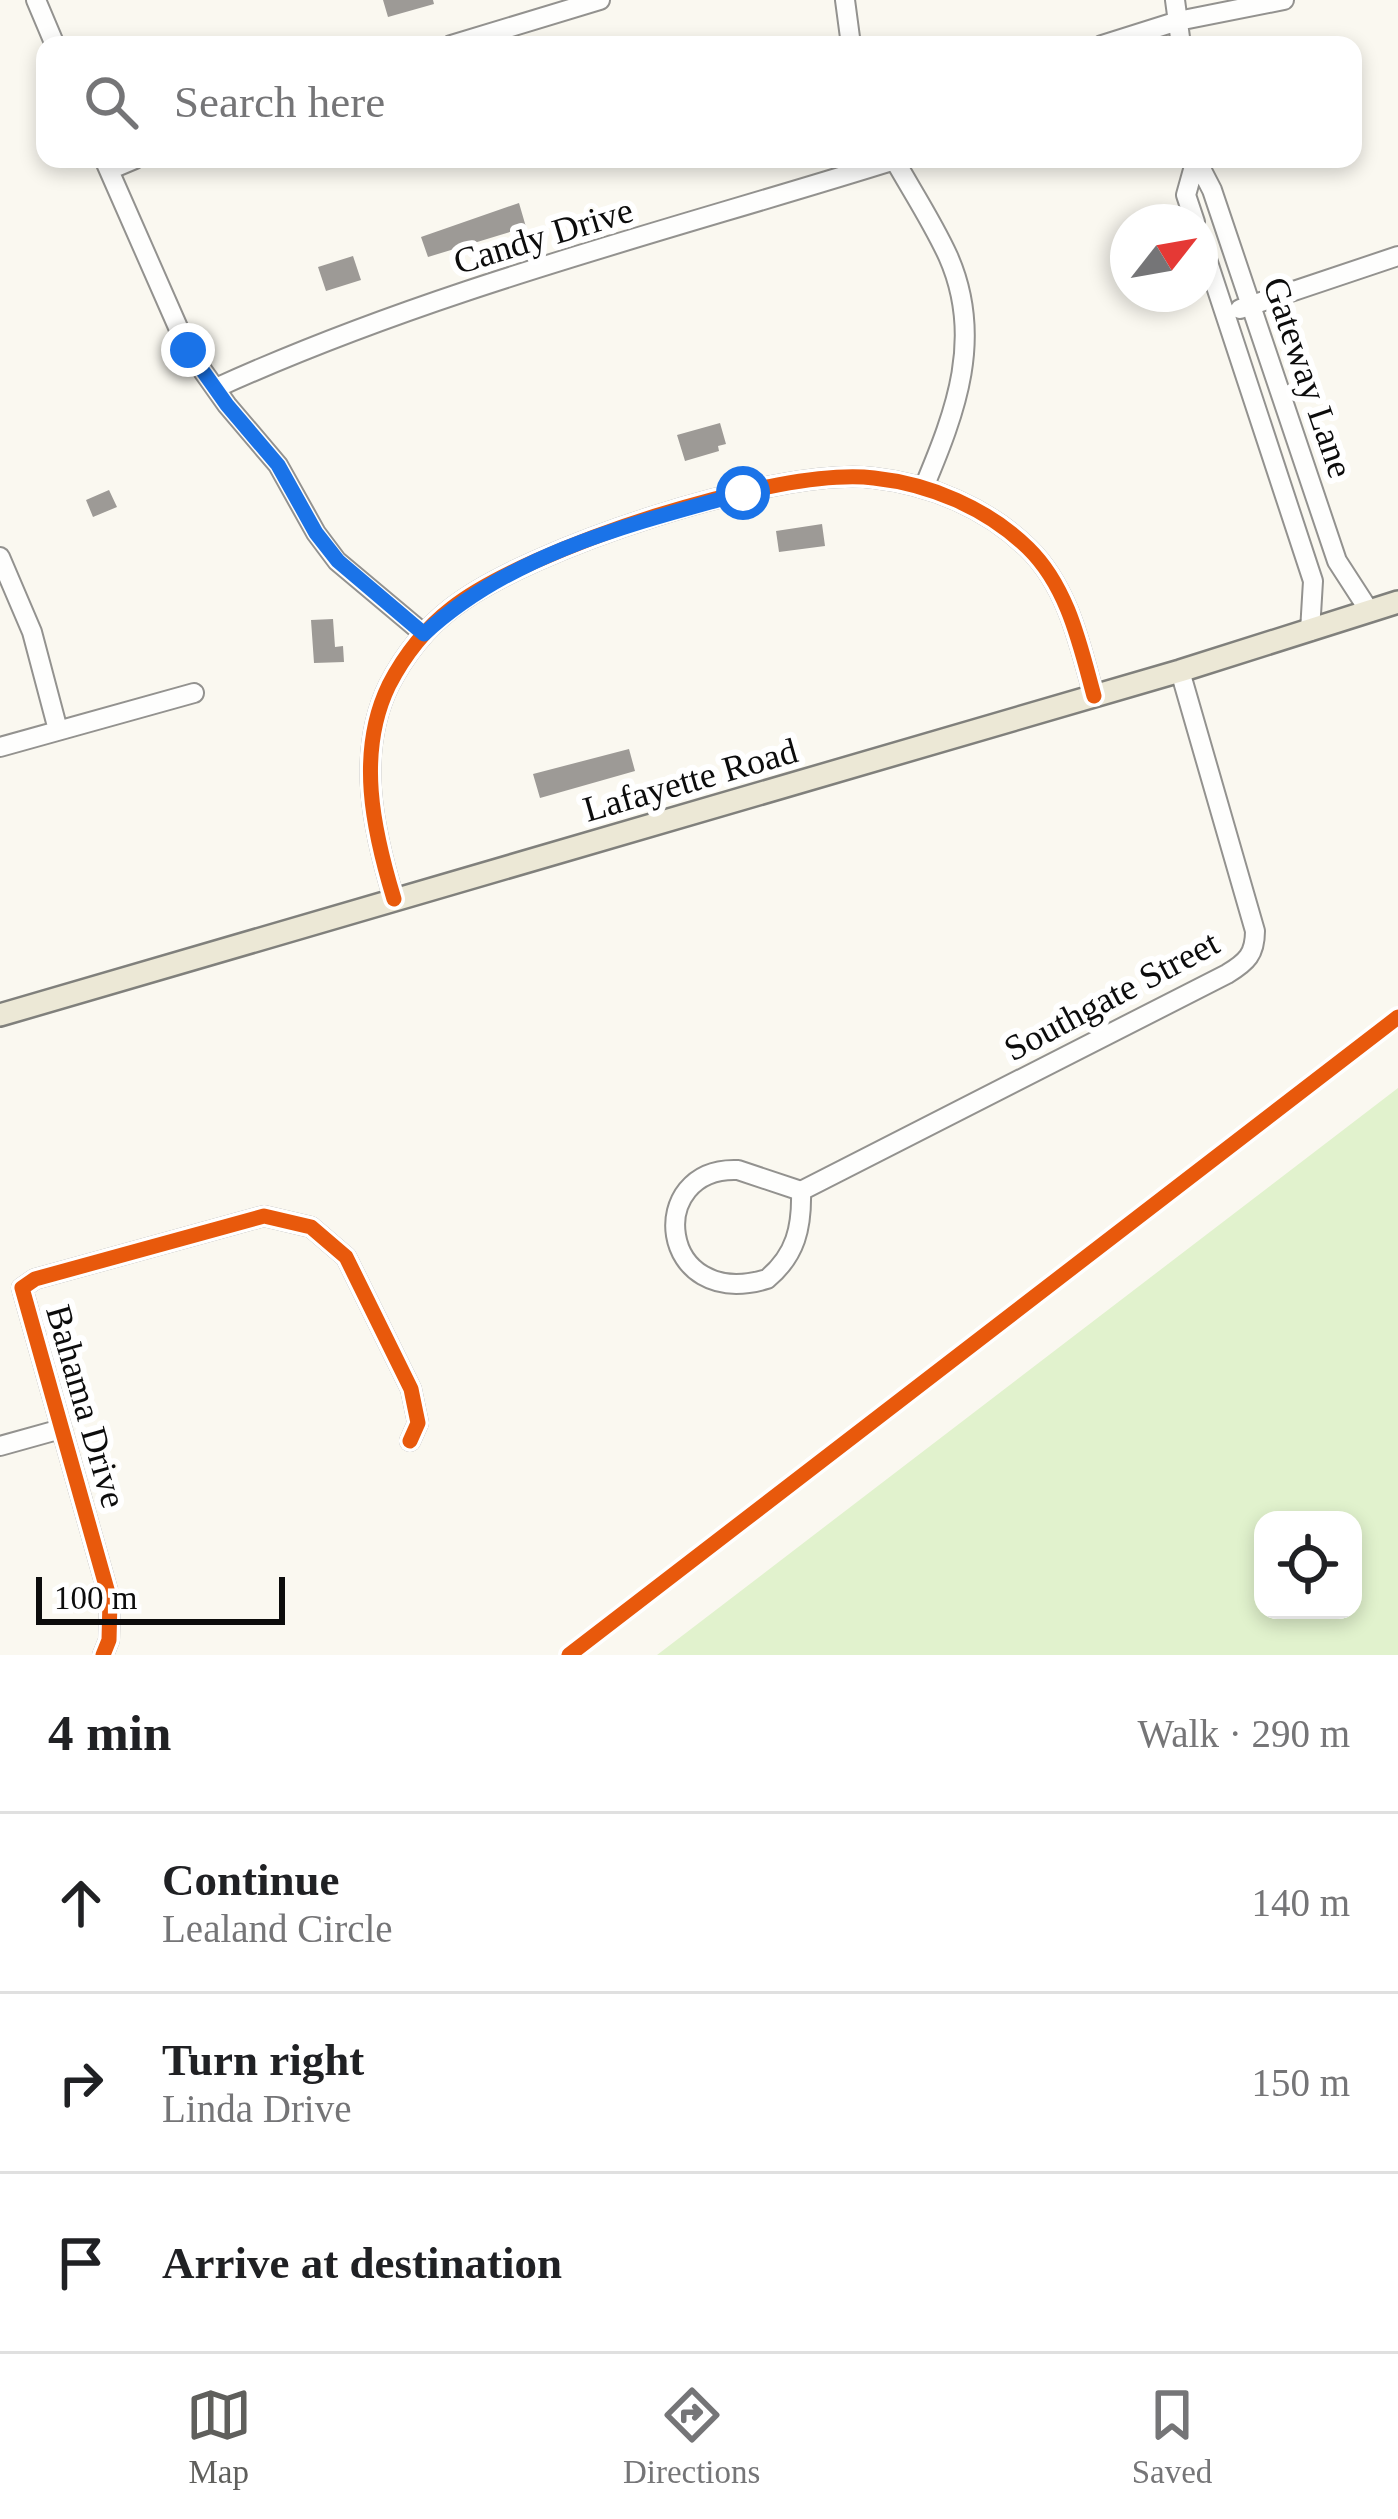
<!DOCTYPE html>
<meta charset="utf-8">
<style>
:root{--surface:#fff;--page:#f6f6f6;--text:#202124;--muted:#757577;--line:#e0e0e0;--accent:#5f5f5c}
body{margin:0;font-family:Georgia,serif;background:var(--page);color:var(--text)}
.controls{position:absolute;right:36px;bottom:36px;display:grid;overflow:hidden;border-radius:24px;box-shadow:0 6px 18px #0003}
.controls button{width:108px;height:108px;display:grid;place-items:center;padding:0;border:0;border-bottom:3px solid var(--line);background:var(--surface);color:var(--text);font:60px sans-serif}
.compass{position:absolute;left:1110px;top:204px;width:108px;height:108px;border-radius:50%;background:var(--surface);box-shadow:0 6px 18px #0003;rotate:59deg}
.scale{position:absolute;left:36px;bottom:30px;width:249px;box-sizing:border-box;padding-left:12px;border:6px solid #0c0c0c;border-top:0;font-size:33px;line-height:42px;white-space:nowrap;color:#0c0c0c;-webkit-text-stroke:9px #fff;paint-order:stroke}
.stop{position:absolute;width:36px;height:36px;margin:-27px;border:9px solid #1a73e8;border-radius:50%;background:#fff}
.stop.end{background:#1a73e8;border-color:#fff;box-shadow:0 3px 12px #0008}
.list{margin:0;padding:0;list-style:none}
h2{display:flex;justify-content:space-between;align-items:center;height:156px;margin:0;padding:0 48px;font-size:51px}
h2 small{font-size:39px;font-weight:400;color:var(--muted)}
.list li{display:grid;grid-template-columns:78px 1fr auto;gap:36px;align-items:center;box-sizing:border-box;height:180px;padding:0 48px;border-top:3px solid var(--line)}
.list b{display:block;font-size:45px;white-space:nowrap}
.list p{margin:0;font-size:39px;white-space:nowrap;color:var(--muted)}
.list em{font-size:39px;font-style:normal;color:var(--muted)}
.icon{flex:none;width:66px;height:66px;fill:none;stroke:currentColor;stroke-width:2;stroke-linecap:round;stroke-linejoin:round}
.map{position:relative;flex:none;width:1398px;height:1655px;overflow:hidden}
.search{position:absolute;background:var(--surface);box-shadow:0 6px 18px #0003;left:36px;right:36px;top:36px;height:132px;display:flex;align-items:center;gap:30px;box-sizing:border-box;padding:0 42px;border-radius:24px;color:var(--muted);font-size:45px}
.sheet{height:696px;background:var(--surface)}
nav{display:flex;justify-content:space-around;align-items:center;box-sizing:border-box;height:168px;border-top:3px solid var(--line);background:var(--surface);font-size:33px;color:var(--muted)}
nav a{display:grid;justify-items:center;gap:6px}
nav .on{color:var(--accent)}
.map>svg:first-child{display:block}
.green{fill:#e1f2cd;fill-rule:evenodd}
.building{fill:#9d9a96}
.lines{fill:none;stroke-linecap:round;stroke-linejoin:round}
.minor-casing{stroke:#93928f;stroke-width:22}
.major-casing{stroke:#80807c;stroke-width:26}
.minor{stroke:#fefefd;stroke-width:18}
.major{stroke:#ece8d6;stroke-width:21}
.cycleway-casing{stroke:#fff;stroke-width:22}
.cycleway{stroke:#e8590c;stroke-width:15}
.route{stroke:#1a73e8;stroke-width:15}
.labels{text-anchor:middle;stroke-width:12;stroke-linejoin:round;paint-order:stroke}
.street-label{font-size:36px;fill:#0c0c0c;stroke:#fff}
</style>
<div class="map">
<svg width="1398" height="1655" viewBox="0 0 1398 1655">
<rect width="100%" height="100%" fill="#faf8f0"/>
<path class="green" d="M1398,1088v567h-741zM1263,1520h90v90h-90z"/>
<path class="building" d="M383,0h50l1,4 -46,13z
M519,203l7,24 -98,30 -7,-20z
M353,256l8,24 -35,11 -8,-24z
M720,423l6,21 -8,2 1,5 -34,10 -8,-26z
M109,490l8,17 -24,10 -7,-17z
M822,524l3,22 -46,6 -3,-21z
M333,619l2,28 8,-1 1,16 -30,1 -3,-43z
M629,749l6,22 -95,27 -7,-24z"/>
<g class="lines">
<defs>
<path id="minor" d="M36,0l19,45
M845,0l6,45
M1175,0l6,45
M451,45l149,-45
M1102,45l76,-24 106,-21
M104,159l84,191 39,55 51,60 38,68 21,28 87,73
M894,159c18,32 39,64 54,97 36,81 8,155 -24,231
M1196,159l16,31 125,371 33,51
M109,170l26,-11
M1195,222l-9,-27 10,-36
M1200,238l113,343 -3,50
M1240,309l158,-53
M216,388c217,-99 452,-157 679,-228
M0,557l32,75 26,98
M0,747l194,-54
M394,899c-21,-69 -38,-146 -5,-214 15,-29 37,-57 63,-77 76,-60 326,-142 422,-130 56,6 113,30 154,70 40,39 52,97 66,148
M738,1170l63,21c1,36 -5,64 -34,88 -110,33 -123,-113 -29,-109z
M801,1191l426,-217c20,-12 28,-20 28,-43l-75,-260
M0,1446l61,-17
M103,1655l6,-15 1,-40 -88,-312 13,-9 229,-63 47,11 35,30 65,132 7,34 -8,18"/>
<path id="major" d="M0,1015l1180,-344 218,-69"/>
</defs>
<use href="#minor" class="minor-casing"/>
<use href="#major" class="major-casing"/>
<use href="#minor" class="minor"/>
<use href="#major" class="major"/>
<defs>
<path id="cycleway" d="M394,899c-21,-69 -38,-146 -5,-214 15,-29 37,-57 63,-77 76,-60 326,-142 422,-130 56,6 113,30 154,70 40,39 52,97 66,148
M103,1655l6,-15 1,-40 -88,-312 13,-9 229,-63 47,11 35,30 65,132 7,34 -8,18
M569,1655l829,-638"/>
</defs>
<use href="#cycleway" class="cycleway-casing"/>
<use href="#cycleway" class="cycleway"/>
</g>
<g class="lines">
<path class="route" d="M188,350l39,55 51,60 38,68 22,28 86,73c87,-81 207,-110 319,-141"/>
</g>
<g class="labels">
<g class="street-label">
<text transform="translate(543 235) rotate(-17)" y="13">Candy Drive</text>
<text transform="translate(1309 377) rotate(71)" y="13">Gateway Lane</text>
<text transform="translate(690 779) rotate(-16)" y="13">Lafayette Road</text>
<text transform="translate(1111 995) rotate(-28)" y="13">Southgate Street</text>
<text transform="translate(87 1406) rotate(74)" y="13">Bahama Drive</text>
</g>
</g>
</svg>
<div class="controls">
<button><svg class="icon" aria-label="locate" viewBox="0 0 24 24"><circle cx="12" cy="12" r="6"/><path d="M12 2v4M12 18v4M2 12h4M18 12h4"/></svg></button>
</div>
<svg class="compass" viewBox="-18 -18 36 36"><path d="M0-13l5 13h-10z" fill="#e53935"/><path d="M0 13l5-13h-10z" fill="#757577"/></svg>
<div class="scale">100 m</div>
<div class="stop" style="left:743px;top:493px"></div>
<div class="stop end" style="left:188px;top:350px"></div>
<div class="search"><svg class="icon" aria-label="search" viewBox="0 0 24 24"><circle cx="10" cy="10" r="6"/><path d="M15 15l6 6"/></svg>Search here</div>
</div>
<section class="sheet">
<h2>4 min<small>Walk · 290 m</small></h2>
<ul class="list">
<li><svg class="icon" aria-label="ahead" viewBox="0 0 24 24"><path d="M12 20V5M6 11l6-6 6 6"/></svg><div><b>Continue</b><p>Lealand Circle</p></div><em>140 m</em></li>
<li><svg class="icon" aria-label="right" viewBox="0 0 24 24"><path d="M7 20v-9h11M14 6l5 5-5 5"/></svg><div><b>Turn right</b><p>Linda Drive</p></div><em>150 m</em></li>
<li><svg class="icon" aria-label="arrive" viewBox="0 0 24 24"><path d="M6 21V4h12l-3 4 3 4H6"/></svg><div><b>Arrive at destination</b></div></li>
</ul>
</section>
<nav>
<a class="on"><svg class="icon" aria-label="map" viewBox="0 0 24 24"><path d="M3 6l6-2 6 2 6-2v14l-6 2-6-2-6 2zM9 4v14M15 6v14"/></svg>Map</a>
<a><svg class="icon" aria-label="directions" viewBox="0 0 24 24"><path d="M12 3l9 9-9 9-9-9zM9 14v-3h6M13 9l2 2-2 2"/></svg>Directions</a>
<a><svg class="icon" aria-label="saved" viewBox="0 0 24 24"><path d="M7 4h10v16l-5-4-5 4z"/></svg>Saved</a>
</nav>
